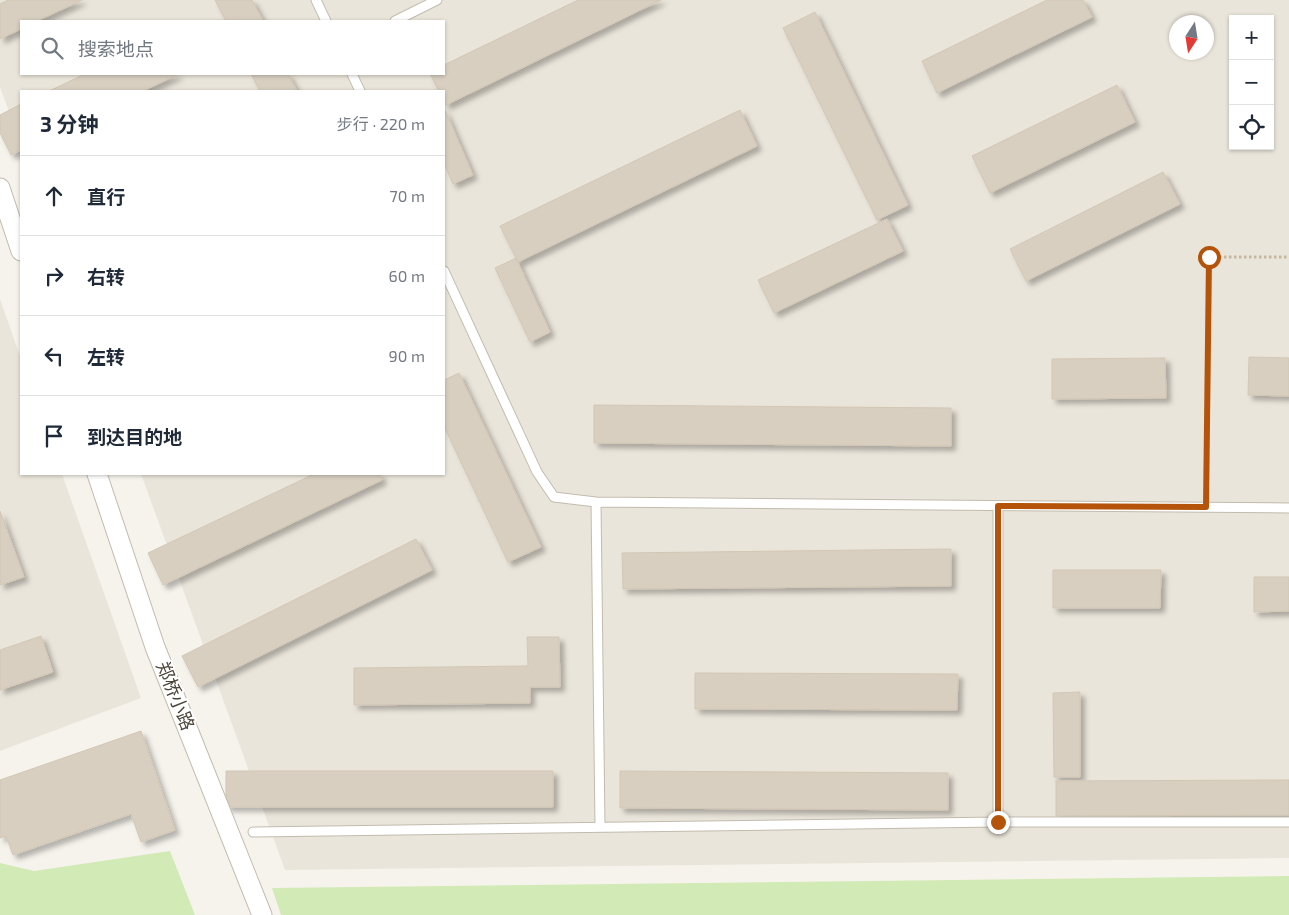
<!DOCTYPE html>
<html lang="zh">
<meta charset="utf-8">
<style>
:root{--surface:#fff;--page:#f6f6f7;--text:#1f2937;--muted:#747a83;--line:#e0e1e3}
body{margin:0;font-family:"Exo 2","Noto Sans SC",sans-serif;background:var(--page);color:var(--text)}
.controls{position:absolute;right:15px;top:15px;display:grid;overflow:hidden;border-radius:0px;box-shadow:0 1px 4px #0004}
.controls button{width:45px;height:45px;display:grid;place-items:center;padding:0;border:0;border-bottom:1px solid var(--line);background:var(--surface);color:var(--text);font:25px sans-serif}
.compass{position:absolute;left:1169px;top:15px;width:45px;height:45px;border-radius:50%;background:var(--surface);box-shadow:0 1px 4px #0004;rotate:192deg}
.stop{position:absolute;width:15px;height:15px;margin:-11px;border:4px solid #b45309;border-radius:50%;background:#fff}
.stop.end{background:#b45309;border-color:#fff;box-shadow:0 1px 5px #0008}
.list{margin:0;padding:0;list-style:none}
h2{display:flex;justify-content:space-between;align-items:center;height:65px;margin:0;padding:0 20px;font-size:21px}
h2 small{font-size:16px;font-weight:400;color:var(--muted)}
.list li{display:grid;grid-template-columns:32px 1fr auto;gap:15px;align-items:center;box-sizing:border-box;height:80px;padding:0 20px;border-top:1px solid var(--line)}
.list b{display:block;font-size:19px;white-space:nowrap}
.list em{font-size:16px;font-style:normal;color:var(--muted)}
.icon{flex:none;width:28px;height:28px;fill:none;stroke:currentColor;stroke-width:2;stroke-linecap:round;stroke-linejoin:round}
.map{position:relative;flex:none;width:1289px;height:915px;overflow:hidden}
.search{position:absolute;background:var(--surface);box-shadow:0 1px 4px #0004;left:20px;top:20px;width:425px;height:55px;display:flex;align-items:center;gap:12px;box-sizing:border-box;padding:0 18px;border-radius:0px;color:var(--muted);font-size:19px}
.panel{position:absolute;background:var(--surface);box-shadow:0 1px 4px #0004;left:20px;top:90px;width:425px;height:385px;border-radius:0px}
.map>svg:first-child{display:block}
</style>
<div class="map">
<svg width="1289" height="915" viewBox="0 0 1289 915">
<defs>
<filter id="shadow"><feDropShadow dx="4.5" dy="4.5" stdDeviation="2.5" flood-color="#0004"/></filter>
</defs>
<rect width="100%" height="100%" fill="#f6f3ec"/>
<!-- residential -->
<path fill="#eae5da" fill-rule="evenodd" d="M0,0H1289V858L285,870L141,474H444V91H21V145L0,87ZM1233,19H1270V146H1233ZM21,21H444V74H21ZM1176,22H1206V52H1176Z
M0,299L21,359V474H62L141,698L0,751Z"/>
<!-- green -->
<path fill="#d2eab5" d="M170,851L195,915H0V863L34,871Z
M1289,876V915H281L272,888Z"/>
<!-- building -->
<path fill="#d8cfc1" stroke="#d3c7b4" filter="url(#shadow)" d="M8,0H82L37,21H21V29L0,39V4Z
M215,0H252L263,21H226Z
M578,0H661L446,105L444,101V91H439L430,74H444V65Z
M1047,0H1083L1092,17L937,93L922,61Z
M815,12L908,205L877,220L783,28Z
M85,74H179L143,91H49Z
M251,74H288L297,91H260Z
M1117,85L1135,122L990,193L972,156Z
M21,104V150L11,155L0,133V115Z
M444,108L473,175L453,184L444,163Z
M740,110L757,146L518,262L500,226Z
M1163,172L1180,204L1026,281L1010,249Z
M887,219L903,251L774,313L758,280Z
M516,258L550,332L530,342L495,268Z
M1249,357L1289,358V396L1248,395Z
M1165,358L1166,398L1052,399V359Z
M459,373L541,547L508,562L444,426V380Z
M594,405L951,408V446L594,443Z
M314,474H380L382,480L163,585L148,553Z
M0,511L24,577L0,585Z
M416,539L432,570L198,687L182,656Z
M951,549V586L623,589L622,553Z
M1053,570H1161L1160,608H1053Z
M1254,577H1289V611L1254,612Z
M41,636L53,672L0,690V650Z
M527,637H559L560,687H530V703L354,705V668L528,666Z
M695,673L958,674L957,710L695,709Z
M1080,692V777H1054L1053,693Z
M141,731L175,830L141,842L131,814L13,855L6,836L0,838V780Z
M226,771H553V807H226Z
M620,771L948,773V810L620,808Z
M1289,780V815L1056,816V781Z"/>
<g fill="none" stroke-linecap="round" stroke-linejoin="round">
<defs>
<path id="service" d="M316,0L326,21
M395,21L437,0
M352,74L360,91
M444,271L537,472L554,497L596,502L1289,508
M596,502L600,827
M998,506V822
M253,832L998,822H1289"/>
<path id="minor" d="M0,188L21,251
M97,474L155,647L262,915"/>
</defs>
<!-- service casing -->
<use href="#service" stroke="#c2bbae" stroke-width="11"/>
<!-- minor casing -->
<use href="#minor" stroke="#c2bbae" stroke-width="21"/>
<!-- path -->
<path stroke="#c4b79f" stroke-width="3" stroke-dasharray="2.5 2.5" stroke-linecap="butt" d="M1206,492L1209,257H1289"/>
<!-- service -->
<use href="#service" stroke="#fff" stroke-width="9"/>
<!-- minor -->
<use href="#minor" stroke="#fff" stroke-width="19"/>
</g>
<g fill="none" stroke-linecap="round" stroke-linejoin="round">
<!-- route -->
<path stroke="#b45309" stroke-width="6" d="M998,822V506L1206,507L1209,257"/>
</g>
<g text-anchor="middle" stroke-width="4" stroke-linejoin="round" paint-order="stroke">
<!-- street labels -->
<g font-size="18" fill="#4b4439" stroke="#fff">
<text transform="translate(175 696) rotate(68)" y="6">郑桥小路</text>
</g>
</g>
</svg>
<div class="controls">
<button>+</button>
<button>−</button>
<button><svg class="icon" aria-label="locate" viewBox="0 0 24 24"><circle cx="12" cy="12" r="6"/><path d="M12 2v4M12 18v4M2 12h4M18 12h4"/></svg></button>
</div>
<svg class="compass" viewBox="-18 -18 36 36"><path d="M0-13l5 13h-10z" fill="#e53935"/><path d="M0 13l5-13h-10z" fill="#747a83"/></svg>
<div class="stop" style="left:1209px;top:257px"></div>
<div class="stop end" style="left:998px;top:822px"></div>
<div class="search"><svg class="icon" aria-label="search" viewBox="0 0 24 24"><circle cx="10" cy="10" r="6"/><path d="M15 15l6 6"/></svg>搜索地点</div>
<section class="panel">
<h2>3 分钟<small>步行 · 220 m</small></h2>
<ul class="list">
<li><svg class="icon" aria-label="ahead" viewBox="0 0 24 24"><path d="M12 20V5M6 11l6-6 6 6"/></svg><div><b>直行</b></div><em>70 m</em></li>
<li><svg class="icon" aria-label="right" viewBox="0 0 24 24"><path d="M7 20v-9h11M14 6l5 5-5 5"/></svg><div><b>右转</b></div><em>60 m</em></li>
<li><svg class="icon" aria-label="left" viewBox="0 0 24 24"><path d="M17 20v-9H6M10 6l-5 5 5 5"/></svg><div><b>左转</b></div><em>90 m</em></li>
<li><svg class="icon" aria-label="arrive" viewBox="0 0 24 24"><path d="M6 21V4h12l-3 4 3 4H6"/></svg><div><b>到达目的地</b></div></li>
</ul>
</section>
</div>
